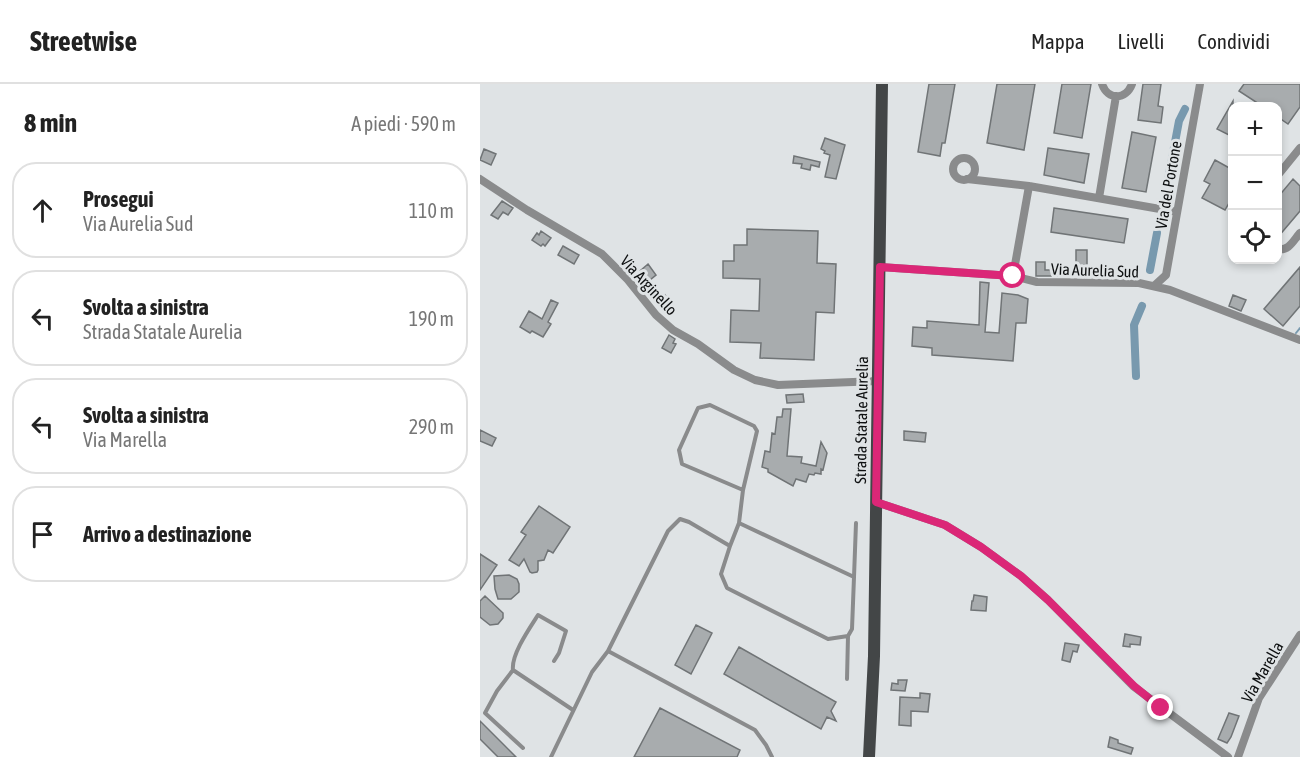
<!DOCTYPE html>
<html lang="it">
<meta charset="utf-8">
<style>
:root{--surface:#fff;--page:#f6f6f6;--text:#222;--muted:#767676;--line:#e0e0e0}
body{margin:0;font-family:"Asap Condensed",sans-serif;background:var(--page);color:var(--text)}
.controls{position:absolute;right:18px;top:18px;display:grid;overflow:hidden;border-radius:12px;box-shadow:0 3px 9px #0003}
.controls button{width:54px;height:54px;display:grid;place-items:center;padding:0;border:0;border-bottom:2px solid var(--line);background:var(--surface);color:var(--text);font:30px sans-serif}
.stop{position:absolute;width:18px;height:18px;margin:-14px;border:4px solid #db2777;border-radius:50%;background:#fff}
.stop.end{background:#db2777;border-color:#fff;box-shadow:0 2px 6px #0008}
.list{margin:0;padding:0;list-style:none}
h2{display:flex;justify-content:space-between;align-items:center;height:78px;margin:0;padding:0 24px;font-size:26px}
h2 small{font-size:20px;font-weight:400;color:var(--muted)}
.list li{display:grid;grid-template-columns:39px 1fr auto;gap:18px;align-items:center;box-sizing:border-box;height:96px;margin:0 12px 12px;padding:0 12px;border:2px solid var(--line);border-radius:24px}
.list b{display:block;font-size:22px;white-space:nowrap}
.list p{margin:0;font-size:20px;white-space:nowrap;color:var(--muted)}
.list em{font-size:20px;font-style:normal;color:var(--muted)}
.icon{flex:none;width:33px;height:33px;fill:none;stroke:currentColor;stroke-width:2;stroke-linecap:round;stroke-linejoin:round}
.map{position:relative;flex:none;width:820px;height:673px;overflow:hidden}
header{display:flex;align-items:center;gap:36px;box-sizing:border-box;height:84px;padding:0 30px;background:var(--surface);border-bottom:2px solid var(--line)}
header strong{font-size:28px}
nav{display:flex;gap:33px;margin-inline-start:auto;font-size:21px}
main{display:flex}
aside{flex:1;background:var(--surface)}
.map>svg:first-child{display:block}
</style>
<header>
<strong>Streetwise</strong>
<nav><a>Mappa</a><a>Livelli</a><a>Condividi</a></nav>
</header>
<main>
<aside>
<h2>8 min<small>A piedi · 590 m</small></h2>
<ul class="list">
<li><svg class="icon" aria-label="ahead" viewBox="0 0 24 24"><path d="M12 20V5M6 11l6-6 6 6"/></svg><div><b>Prosegui</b><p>Via Aurelia Sud</p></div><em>110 m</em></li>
<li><svg class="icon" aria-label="left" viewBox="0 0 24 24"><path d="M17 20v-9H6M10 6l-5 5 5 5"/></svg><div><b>Svolta a sinistra</b><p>Strada Statale Aurelia</p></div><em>190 m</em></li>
<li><svg class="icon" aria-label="left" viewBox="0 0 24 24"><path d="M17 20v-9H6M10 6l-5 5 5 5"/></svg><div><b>Svolta a sinistra</b><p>Via Marella</p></div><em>290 m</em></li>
<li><svg class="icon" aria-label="arrive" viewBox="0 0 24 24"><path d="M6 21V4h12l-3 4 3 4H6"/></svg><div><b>Arrivo a destinazione</b></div></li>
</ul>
</aside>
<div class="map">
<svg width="820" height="673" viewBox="0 0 820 673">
<rect width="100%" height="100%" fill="#dfe3e5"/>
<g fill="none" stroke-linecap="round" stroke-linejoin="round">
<!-- stream -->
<path stroke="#7899ae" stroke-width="2" d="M816,249L820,244"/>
<!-- canal -->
<path stroke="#7899ae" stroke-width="8" d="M686,106L699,37L705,25
M670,186L677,149
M656,292L654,241L662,222"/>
</g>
<!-- building -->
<path fill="#a8acae" stroke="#707476" stroke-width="1.5" d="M449,0H475L465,59H462L460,72L438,68Z
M517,0H555L544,66L507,59Z
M582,0H611L602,54L574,49Z
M663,0H681L678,22L683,23L681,39L658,36Z
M764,0H820V23L808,40L798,33V22H782L759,7Z
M753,17V53L737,45Z
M652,48L676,53L666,108L642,104Z
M345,54L365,61L356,95L345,93L350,71L344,69L345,67L341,65Z
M568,64L609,70L604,99L564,91Z
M4,65L16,70L11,81L0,76Z
M314,72L340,78L339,83L331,81L330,86L321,84L322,80L313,79Z
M735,76L753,86V112L745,126L722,114L730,100L724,97Z
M813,95L820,102V127L798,153V113Z
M22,117L33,124L28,131L23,128L18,135L11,131Z
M574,124L648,135L644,159L571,148Z
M267,145L338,147L337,179L356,180L354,229L336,228L334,276L280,274L281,259L250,258L251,226L279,227L280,195L243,194V177H254V161H267Z
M61,147L71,154L65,162L63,160L61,162L52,156L57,149L59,151Z
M83,162L99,171L94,180L78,171Z
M596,166H607V181H604V192H556V178H565V186H596Z
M168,180L176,191L165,200L158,191L161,189L160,187Z
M820,183V222L803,242L784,225Z
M500,198L509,199L505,248L519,249L522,209L538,211L548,215L546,239H536L533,277L452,271V264L432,262L433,243L447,244V237L499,241Z
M177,207L182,214L185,211L194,223L187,230L171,211Z
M753,211L766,216L761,227L749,222Z
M71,216L78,219L68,238L71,240L63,253L52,247L50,249L40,243L49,227L62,235Z
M189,251L195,255L193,259L196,260L191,269L182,264Z
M323,310L324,318L307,319L306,311Z
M303,325H311L307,372L322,373L321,379L336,382L341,358L347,369L343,386L341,385V390L335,389L334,391L329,390L326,398L316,395L313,402L288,388V385L282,383L285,367L290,368L292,349L295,350L297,333H302Z
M0,346L16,354L12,362L0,357Z
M424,347L446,349L445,358L424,356Z
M59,422L90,443L73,469L68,466L64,476L58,477V486L57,488L52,489L50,488L44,475L39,482L29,476L46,451L41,448Z
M0,470L17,481L0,506Z
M29,491L37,495L39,500V508L31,515H18L15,505L14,492Z
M494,511L507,513L506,527L491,526L492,517H493Z
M5,512L23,529V534L18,540L10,541L0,533V517Z
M216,541L232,549L211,590L195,581Z
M645,550L661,553L660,561L650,560V563L643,562Z
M585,559L599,561L597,568L593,567L590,578L582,576Z
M259,563L356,618L351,627L356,637L347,633L341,645L244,590Z
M418,596H427L425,607L411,606L412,599L418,600Z
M440,609L450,610L448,628L431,627V642L419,641L420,613L440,614Z
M180,624L260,666L257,673H154Z
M749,629L759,632L751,653L747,659L738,655Z
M0,637L36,673H18L0,655Z
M630,653L638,656V659L653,664L651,670L628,663Z"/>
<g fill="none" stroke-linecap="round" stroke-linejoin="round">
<!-- service -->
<path stroke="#8a8b8c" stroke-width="4" d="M263,406L202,380L199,366L218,324L230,321L274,342L277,347L263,406L259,439L374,493L372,545L368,552L367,595
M259,439L250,462L241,490L247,504L348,555L368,552
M250,462L209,438L200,435L188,447L128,567L275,646L286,661L292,673
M374,493L376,439
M33,586C31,571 49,545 58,531L86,547L79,569L74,577
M43,664L5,629L17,607L33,586L93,626
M71,673L112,588L128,567"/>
<!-- minor -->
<path stroke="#8a8b8c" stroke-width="8" d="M622,0C628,17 646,16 652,0
M473 85a11 11 0 1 1 22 0a11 11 0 1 1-22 0Z
M798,91L820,64
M0,95L47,126L122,170L148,196L176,231L193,246L218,260L254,286L275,296L298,301L398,297
M487,95L549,102L697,128
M619,114L636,12
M798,165C809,167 813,157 820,149
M400,183L533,192L557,198L659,199L690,206L820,256
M533,192L549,102
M674,202L686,191L720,0
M396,418L465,441L501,463L541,492L568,516L653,602L748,673
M758,673L779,614L820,551"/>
<!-- primary -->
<path stroke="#434647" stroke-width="12" d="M389,673L394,572L402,0"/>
</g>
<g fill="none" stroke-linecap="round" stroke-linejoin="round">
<!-- route -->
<path stroke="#db2777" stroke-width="8" d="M533,192L400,183L396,418L465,441L501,463L541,492L568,516L654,602L681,624"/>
</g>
<g text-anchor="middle" stroke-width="6" stroke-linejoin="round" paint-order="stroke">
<!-- street labels -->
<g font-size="16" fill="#0e1011" stroke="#dfe3e5">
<text transform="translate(688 101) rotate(-80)" y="6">Via del Portone</text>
<text transform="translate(615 186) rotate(2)" y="6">Via Aurelia Sud</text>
<text transform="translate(169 201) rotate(47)" y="6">Via Arginello</text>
<text transform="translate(381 336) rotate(-89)" y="6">Strada Statale Aurelia</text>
<text transform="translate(782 588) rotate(-60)" y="6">Via Marella</text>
</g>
</g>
</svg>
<div class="controls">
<button>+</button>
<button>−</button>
<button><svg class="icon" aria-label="locate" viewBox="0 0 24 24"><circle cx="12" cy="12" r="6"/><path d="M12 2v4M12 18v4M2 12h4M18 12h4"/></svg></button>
</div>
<div class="stop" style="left:533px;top:192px"></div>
<div class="stop end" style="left:681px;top:624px"></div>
</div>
</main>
